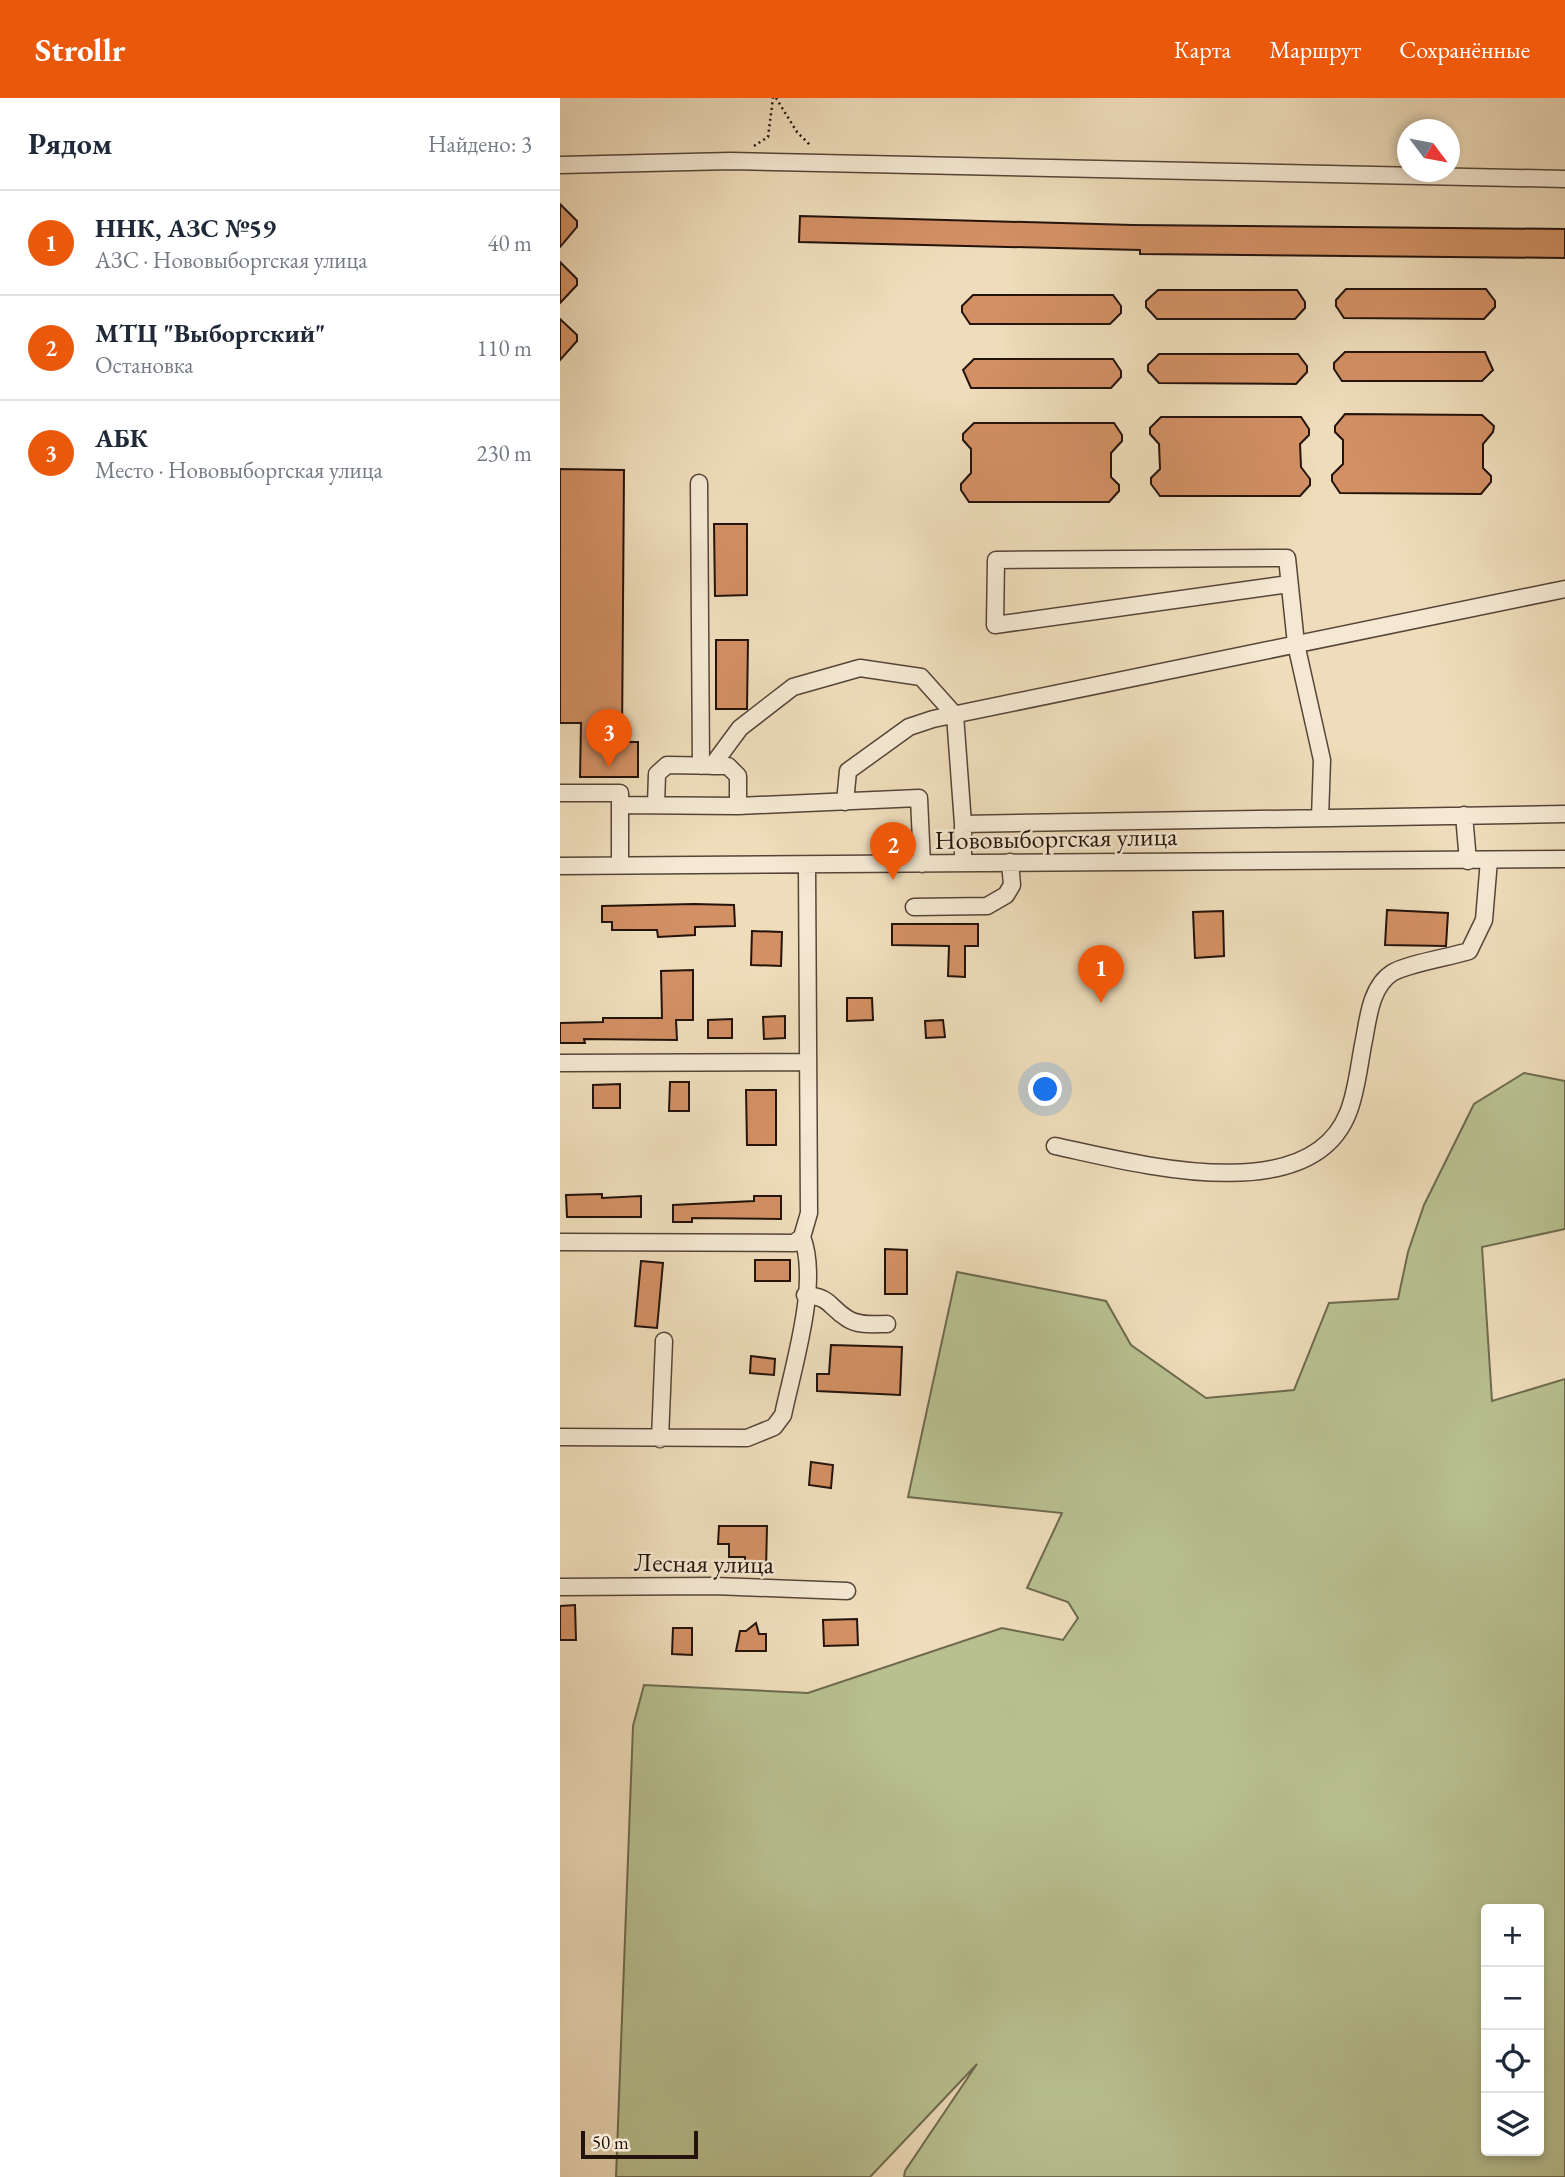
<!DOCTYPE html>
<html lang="ru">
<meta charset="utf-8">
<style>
:root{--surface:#fff;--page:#f2f2f3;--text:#1f2937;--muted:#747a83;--line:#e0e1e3;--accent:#ea580c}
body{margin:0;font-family:"EB Garamond",serif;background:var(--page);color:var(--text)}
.controls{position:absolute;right:21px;bottom:21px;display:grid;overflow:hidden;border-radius:7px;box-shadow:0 4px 10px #0003}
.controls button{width:63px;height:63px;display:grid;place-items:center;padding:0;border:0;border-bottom:2px solid var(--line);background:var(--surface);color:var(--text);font:35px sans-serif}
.compass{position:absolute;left:837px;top:21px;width:63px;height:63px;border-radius:50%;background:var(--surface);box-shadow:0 4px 10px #0003;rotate:122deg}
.scale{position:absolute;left:21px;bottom:18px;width:117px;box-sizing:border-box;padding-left:7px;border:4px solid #24130c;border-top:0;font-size:19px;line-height:24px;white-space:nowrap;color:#24130c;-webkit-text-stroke:5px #f4e8d2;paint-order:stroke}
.you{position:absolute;left:486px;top:992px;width:24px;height:24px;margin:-18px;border:5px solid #fff;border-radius:50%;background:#1a73e8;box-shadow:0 0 0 10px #1a73e833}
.badge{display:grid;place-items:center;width:46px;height:46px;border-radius:50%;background:var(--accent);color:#fff;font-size:23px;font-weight:700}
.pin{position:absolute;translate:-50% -58px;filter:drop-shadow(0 2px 4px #0008)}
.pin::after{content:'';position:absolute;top:37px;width:24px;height:21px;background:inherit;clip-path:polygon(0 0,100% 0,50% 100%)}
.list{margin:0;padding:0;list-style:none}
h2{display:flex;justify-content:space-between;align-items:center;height:91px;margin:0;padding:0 28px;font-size:30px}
h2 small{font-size:23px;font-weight:400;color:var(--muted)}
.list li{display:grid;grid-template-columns:46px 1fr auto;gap:21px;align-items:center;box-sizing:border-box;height:105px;padding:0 28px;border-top:2px solid var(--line)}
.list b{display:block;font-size:26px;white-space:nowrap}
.list p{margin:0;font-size:23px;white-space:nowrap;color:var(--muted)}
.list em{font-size:23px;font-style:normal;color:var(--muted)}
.icon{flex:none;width:38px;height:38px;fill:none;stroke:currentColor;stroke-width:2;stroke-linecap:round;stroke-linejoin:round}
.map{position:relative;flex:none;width:1005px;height:2079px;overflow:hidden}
header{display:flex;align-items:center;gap:42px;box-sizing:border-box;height:98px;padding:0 35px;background:var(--accent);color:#fff}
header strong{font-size:33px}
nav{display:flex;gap:38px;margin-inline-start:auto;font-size:24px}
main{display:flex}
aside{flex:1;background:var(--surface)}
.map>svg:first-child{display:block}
</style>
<header>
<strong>Strollr</strong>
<nav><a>Карта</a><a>Маршрут</a><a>Сохранённые</a></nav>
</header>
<main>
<aside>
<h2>Рядом<small>Найдено: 3</small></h2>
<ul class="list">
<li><span class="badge">1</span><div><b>ННК, АЗС №59</b><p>АЗС · Нововыборгская улица</p></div><em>40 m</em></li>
<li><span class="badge">2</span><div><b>МТЦ &quot;Выборгский&quot;</b><p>Остановка</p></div><em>110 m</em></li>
<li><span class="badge">3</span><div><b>АБК</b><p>Место · Нововыборгская улица</p></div><em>230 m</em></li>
</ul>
</aside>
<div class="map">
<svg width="1005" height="2079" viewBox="0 0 1005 2079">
<rect width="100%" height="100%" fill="#eedcba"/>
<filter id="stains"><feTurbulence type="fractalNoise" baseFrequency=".00286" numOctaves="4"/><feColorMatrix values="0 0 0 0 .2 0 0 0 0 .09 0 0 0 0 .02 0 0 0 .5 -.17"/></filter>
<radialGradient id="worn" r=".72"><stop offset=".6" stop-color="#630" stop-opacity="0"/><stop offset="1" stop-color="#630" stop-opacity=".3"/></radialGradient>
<!-- green -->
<path fill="#b8c090" stroke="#6e6a4e" stroke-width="2" fill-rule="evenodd" d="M964,975L1005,983V1131L922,1149L932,1303L1005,1281V2079H344L345,2073L417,1966L310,2079H56L73,1628L84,1587L248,1595L442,1530L503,1542L518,1520L508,1504L467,1490L502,1415L348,1399L397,1174L546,1203L571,1247L646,1300L734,1292L769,1205L838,1201L848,1154L864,1107L914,1006ZM926,1811H979V2053H926Z"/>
<!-- building -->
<path fill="#d29064" stroke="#24130c" stroke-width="2" d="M0,106L17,123V129L0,149Z
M240,118L573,127L1005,131V160L580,156V152L239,144Z
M0,164L17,181V187L0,205Z
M786,191H926L935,203V209L924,221L784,220L776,208V202Z
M598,192H737L745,204V210L735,221H597L586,209V203Z
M413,197H553L561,208V215L550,226H410L402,214V208Z
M0,221L17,237V243L0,262Z
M785,254H925L933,272L922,283H782L774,271V265Z
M599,256H738L747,268V274L736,286L599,285L588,273V267Z
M414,261H553L561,273V279L551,290H411L403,272Z
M785,316L922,317L934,328L933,334L923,346V370L931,378V384L921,396L780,395L772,383V377L783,366V342L775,334V328Z
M601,319H741L749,331V337L740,346L741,369L750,381V387L740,398H600L591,386V380L600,371L599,346L590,336V330Z
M414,325H554L562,337V343L551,355V379L559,387V393L549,404H409L401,392V386L411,375V351L403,342V336Z
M0,371L64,372L62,644H78V679H20L21,625H0Z
M154,426H187V497L155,498Z
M156,542H188L187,611H156Z
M134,806L174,807L175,828L135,829V837L98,839L97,832H52V824H42V808Z
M827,812L888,815L886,848L825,847Z
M663,813L664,858L635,860L633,814Z
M332,826H418V848H405V879L388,878L389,848L332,847Z
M192,833L222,834L221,868L191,867Z
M133,872V922H116L117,942L24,941L25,945H0V925L43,924V920H102L101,873Z
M287,900H312L313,922L287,923Z
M225,918V940L204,941L203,919Z
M172,921V940H148V922Z
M383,922L385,939L366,940L365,923Z
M110,984H129V1013H109Z
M60,986V1010H33V987Z
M186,992H216V1047H187Z
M42,1096V1100L81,1098V1119H7L6,1097Z
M194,1098H221V1121L132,1120V1124H113V1107L194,1103Z
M325,1151L347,1152V1196H325Z
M195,1162H230V1183H195Z
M81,1163L103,1165L97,1230L75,1228Z
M271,1247L342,1249L340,1297L257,1293V1276H269Z
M191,1258L215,1261L214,1277L190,1275Z
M251,1364L273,1367L271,1390L249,1387Z
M159,1428H207L206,1472H185V1459H169V1446H158Z
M15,1507L16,1542H0V1508Z
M297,1521L298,1547L264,1548L263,1522Z
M196,1525L199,1536H206V1553H176L180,1533H186Z
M113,1530H132V1557L112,1556Z"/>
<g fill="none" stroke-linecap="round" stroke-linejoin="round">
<defs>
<path id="minor" d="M0,67L171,63L1005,81
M139,385L141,668
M729,486L435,527L436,462L727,460L736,546L762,662L760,720
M152,668L180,630L233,589L300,570L361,579L395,617L403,726
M0,695H60V767
M285,704L288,673L349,629L373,621L1005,491
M60,707L178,708L359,700L362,766
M96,707L97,676L107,667L168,668L178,678V708
M904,717L908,763
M403,764V726L1005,716
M0,768L1005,761
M354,809L427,808L446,797L452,787L450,764
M0,965L248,964
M495,1048C571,1064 749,1114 788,1015C797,993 799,966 804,942C808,921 811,888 832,875C846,866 890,859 909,853L924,822L929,762
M0,1144L234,1145L242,1139L249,1115L247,768
M245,1197C272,1199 268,1209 288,1221C299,1228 315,1226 327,1226
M0,1339L187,1340L214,1329L223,1317C233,1269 260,1184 242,1139
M100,1341L104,1243
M0,1489L154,1488L287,1493"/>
</defs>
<!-- minor casing -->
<use href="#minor" stroke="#564538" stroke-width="19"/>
<!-- path -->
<path stroke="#24130c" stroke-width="2.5" stroke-dasharray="2 3.5" stroke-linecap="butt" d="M216,0L237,34L251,48
M194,48L208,39L213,0"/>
<!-- minor -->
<use href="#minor" stroke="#f4e8d2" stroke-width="16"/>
</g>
<g text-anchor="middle" stroke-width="5" stroke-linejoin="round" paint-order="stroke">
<!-- street labels -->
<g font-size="26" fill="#24130c" stroke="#f4e8d2">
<text transform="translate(496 740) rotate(-1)" y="9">Нововыборгская улица</text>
<text transform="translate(144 1465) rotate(1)" y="9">Лесная улица</text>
</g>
</g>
<rect width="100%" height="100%" filter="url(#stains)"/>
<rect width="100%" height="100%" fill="url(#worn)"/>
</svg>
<div class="controls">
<button>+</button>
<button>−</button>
<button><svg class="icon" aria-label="locate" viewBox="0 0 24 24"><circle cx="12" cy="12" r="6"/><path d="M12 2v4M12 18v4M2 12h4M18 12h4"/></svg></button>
<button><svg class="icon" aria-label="layers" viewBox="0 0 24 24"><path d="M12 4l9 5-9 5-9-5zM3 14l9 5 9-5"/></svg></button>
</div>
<svg class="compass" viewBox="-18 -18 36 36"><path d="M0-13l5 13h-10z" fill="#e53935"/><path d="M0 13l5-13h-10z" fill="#747a83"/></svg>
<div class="scale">50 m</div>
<div class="you"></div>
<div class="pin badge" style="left:541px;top:905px">1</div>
<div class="pin badge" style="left:333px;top:782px">2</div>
<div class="pin badge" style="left:49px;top:669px">3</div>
</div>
</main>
